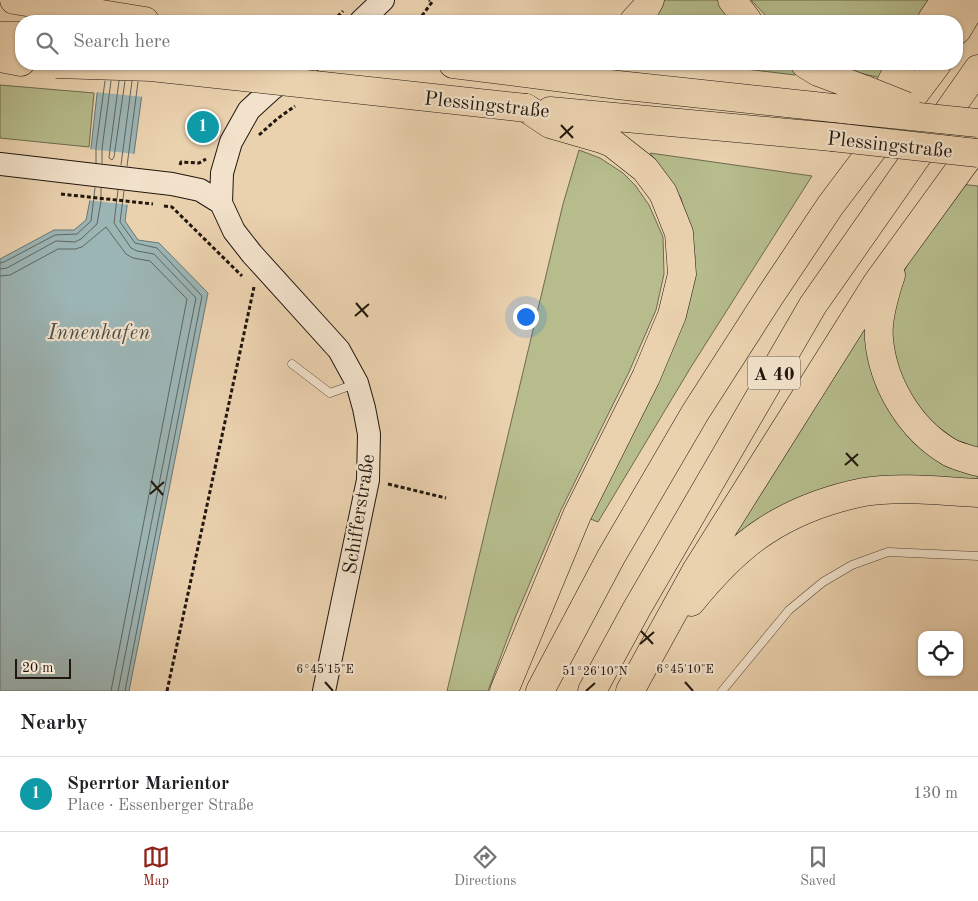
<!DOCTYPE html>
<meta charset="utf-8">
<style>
:root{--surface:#fff;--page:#f2f2f2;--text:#202124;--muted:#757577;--line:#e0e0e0;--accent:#8f2418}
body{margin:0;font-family:"Old Standard TT",serif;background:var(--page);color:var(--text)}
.controls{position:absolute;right:15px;bottom:15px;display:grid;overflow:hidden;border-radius:10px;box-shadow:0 1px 4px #0004}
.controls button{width:45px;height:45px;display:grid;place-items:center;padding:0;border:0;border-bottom:1px solid var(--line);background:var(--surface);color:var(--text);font:25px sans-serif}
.scale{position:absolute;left:15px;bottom:12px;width:56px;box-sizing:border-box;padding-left:5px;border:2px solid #21170f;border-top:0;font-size:14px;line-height:18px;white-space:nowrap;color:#21170f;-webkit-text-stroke:4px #f2e2cb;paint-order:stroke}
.you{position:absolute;left:525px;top:316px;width:18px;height:18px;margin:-12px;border:4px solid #fff;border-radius:50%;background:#1a73e8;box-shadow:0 0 0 8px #1a73e833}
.badge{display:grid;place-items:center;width:32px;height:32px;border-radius:50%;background:var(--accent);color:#fff;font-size:16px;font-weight:700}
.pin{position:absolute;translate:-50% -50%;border:2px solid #fff;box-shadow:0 1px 5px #0006}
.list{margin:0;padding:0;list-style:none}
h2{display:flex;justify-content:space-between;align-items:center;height:65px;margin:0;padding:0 20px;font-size:21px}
h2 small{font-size:16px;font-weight:400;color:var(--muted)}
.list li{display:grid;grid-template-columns:32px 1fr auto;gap:15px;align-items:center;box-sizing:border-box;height:75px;padding:0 20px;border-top:1px solid var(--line)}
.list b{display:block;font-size:19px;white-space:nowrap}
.list p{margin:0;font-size:16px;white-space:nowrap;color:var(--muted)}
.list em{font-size:16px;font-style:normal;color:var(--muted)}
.icon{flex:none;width:28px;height:28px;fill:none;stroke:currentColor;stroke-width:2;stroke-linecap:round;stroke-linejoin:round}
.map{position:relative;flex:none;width:978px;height:691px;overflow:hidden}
.search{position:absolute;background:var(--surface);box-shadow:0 1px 4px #0004;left:15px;right:15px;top:15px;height:55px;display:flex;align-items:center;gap:12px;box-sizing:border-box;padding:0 18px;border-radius:20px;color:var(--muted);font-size:19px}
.sheet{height:140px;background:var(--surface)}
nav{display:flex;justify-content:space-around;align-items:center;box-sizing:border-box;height:70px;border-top:1px solid var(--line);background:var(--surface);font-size:14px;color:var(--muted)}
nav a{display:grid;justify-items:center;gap:2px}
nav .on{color:var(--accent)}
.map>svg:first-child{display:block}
</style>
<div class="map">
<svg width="978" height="691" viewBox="0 0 978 691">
<rect width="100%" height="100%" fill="#ebd2af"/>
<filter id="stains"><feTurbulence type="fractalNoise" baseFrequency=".004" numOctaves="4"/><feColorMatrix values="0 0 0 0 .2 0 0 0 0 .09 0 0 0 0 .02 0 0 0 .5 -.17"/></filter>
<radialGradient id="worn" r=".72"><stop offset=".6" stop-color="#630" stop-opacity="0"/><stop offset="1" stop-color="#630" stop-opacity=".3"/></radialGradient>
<!-- green -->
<path fill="#b6bc8c" stroke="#6c6a4e" d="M661,0H721L734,21H647Z
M751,0H936L923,21H771Z
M704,64H787L801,71L795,75Z
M835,64H892L882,78L854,72Z
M0,85L94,93L89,147L0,138Z
M579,150L600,158L623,173L635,185L649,205L663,237L664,274L656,310L629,372L561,510L515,618L488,691H447L563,204Z
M650,153L812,176L691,367L598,522L588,518L683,317L695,256L681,198Z
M960,184L978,186V448L956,440L930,421L908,395L895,367L889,336L901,277L918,245Z
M865,325L878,374L978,471V483L944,480L735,541L730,539Z"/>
<!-- water -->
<path fill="#9cb5b5" stroke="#6b7673" d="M103,64H146L125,221L138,240L159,243L208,293L129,691H0V259L54,230H74L86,220L90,200L91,148L97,94Z"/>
<!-- pier -->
<path fill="#ebd2af" d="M109,0H115L163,5L155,12L154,21L111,6Z
M100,64H148L144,97L95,92Z
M88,149L136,154L130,205L87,200Z"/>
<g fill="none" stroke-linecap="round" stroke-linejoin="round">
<!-- shore -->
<path stroke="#5e6662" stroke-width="1" d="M119,81L110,149L109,158L112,160L114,157L125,81
M96,163V148L105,81
M102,163V149L111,81
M121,165L132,81
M127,166L138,82
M118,190L114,223L131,248L137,251L154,254L196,298L118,691
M124,191L120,222L135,243L157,248L202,296L125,691
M0,263L4,262L55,235L77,234L91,221L95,188
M0,269L7,268L56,241L75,242L81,239L97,224L101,201V188
M0,276L10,275L58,249H75L82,247L106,227L126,254L133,258L150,261L187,299L111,691"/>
<defs>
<path id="lane" d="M292,364L330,393L355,384
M722,691L789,610L823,582L852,565L888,552L978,556"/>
<path id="secondary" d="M361,21L383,0
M308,64L272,89L249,110L231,142L222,173L221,203L234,231L252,254L339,350L357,383L364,408L369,434L368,480L324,691
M0,164L172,184L200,190L221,203"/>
<path id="highway" d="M14,0L145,21
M732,0L748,21
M634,21L645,9L650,0
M931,21L945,0
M957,30L975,0
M0,36H21
M0,58L21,62
M453,64L618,85L852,110
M805,64L818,72L866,90
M550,111L832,137
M874,118L896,73L902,64
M891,275C885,293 877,321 879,339C883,384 910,429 949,452C958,457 969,459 978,462
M691,602C712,576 737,549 765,531C794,512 829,499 864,492C898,486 943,491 978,493
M504,691L577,515L646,377L672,315L682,274L679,233L663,193L645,169L612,143L602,139L550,124L526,108
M540,691L611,557L695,413L768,299L830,206L937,64
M592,691L636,610L813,305L978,69
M630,691L696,571L877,283L978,144"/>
</defs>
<!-- lane casing -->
<use href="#lane" stroke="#544637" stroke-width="9"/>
<!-- secondary casing -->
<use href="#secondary" stroke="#21170f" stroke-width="24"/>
<!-- highway casing -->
<use href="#highway" stroke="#21170f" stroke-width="29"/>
<!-- path -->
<path stroke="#21170f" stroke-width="3" stroke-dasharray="4 2.5" stroke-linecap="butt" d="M333,21L343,11
M418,21L432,2L429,0
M259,135L277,119L295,106
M180,165L181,162L199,163L206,159
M61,194L153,204
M164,206L172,207L242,276
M388,484L446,498
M167,691L254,287"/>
<!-- lane -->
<use href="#lane" stroke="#f2e2cb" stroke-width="8"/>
<!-- secondary -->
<use href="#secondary" stroke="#f2e2cb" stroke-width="22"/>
<!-- highway -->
<use href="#highway" stroke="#ebd2af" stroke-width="28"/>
<defs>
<path id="highway-bridge" d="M56,64L151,67L526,108
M866,90L906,106
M852,110L978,123
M832,137L978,153"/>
</defs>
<!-- highway-bridge casing -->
<use href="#highway-bridge" stroke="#21170f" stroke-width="29" stroke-linecap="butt"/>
<!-- highway-bridge -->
<use href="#highway-bridge" stroke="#ebd2af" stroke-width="28"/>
</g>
<!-- ticks -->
<path fill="none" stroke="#21170f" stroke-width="2" d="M561,125L573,138M560,138L573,126M356,303L368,317M355,316L369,304M846,453L858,466M845,465L858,454M151,481L163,495M150,494L164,482M641,631L653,644M640,644L654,632M325,682L333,691M685,682L693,691M586,691L595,683"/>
<g text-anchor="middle" stroke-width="4.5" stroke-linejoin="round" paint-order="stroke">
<!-- shield labels -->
<rect fill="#f2e2cb" stroke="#605447" stroke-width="1" x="748" y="356.5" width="52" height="33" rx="4"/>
<g font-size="19" font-weight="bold" fill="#21170f">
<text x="774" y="380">A 40</text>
</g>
<!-- street labels -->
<g font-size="20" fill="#21170f" stroke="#f2e2cb">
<text transform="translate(487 104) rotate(6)" y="7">Plessingstraße</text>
<text transform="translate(890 144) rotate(6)" y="7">Plessingstraße</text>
<text transform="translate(358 514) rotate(-81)" y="7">Schifferstraße</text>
</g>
<!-- water labels -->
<g font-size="21" font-style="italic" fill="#4c4e49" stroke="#f2e2cb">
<text x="99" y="339">Innenhafen</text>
</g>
</g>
<g font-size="12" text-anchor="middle" fill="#21170f" stroke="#f2e2cb" stroke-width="4.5" stroke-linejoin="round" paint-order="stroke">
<text x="325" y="673">6°45'15"E</text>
<text x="685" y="673">6°45'10"E</text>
<text x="595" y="675">51°26'10"N</text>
</g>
<rect width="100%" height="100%" filter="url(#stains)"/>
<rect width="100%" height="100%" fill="url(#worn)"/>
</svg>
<div class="controls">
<button><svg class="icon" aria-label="locate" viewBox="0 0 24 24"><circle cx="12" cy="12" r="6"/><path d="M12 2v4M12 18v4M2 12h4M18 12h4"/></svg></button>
</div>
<div class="scale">20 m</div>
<div class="you"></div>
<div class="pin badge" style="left:203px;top:127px;background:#0f9aa8">1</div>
<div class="search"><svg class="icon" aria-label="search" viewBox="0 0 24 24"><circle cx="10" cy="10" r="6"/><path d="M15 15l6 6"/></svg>Search here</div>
</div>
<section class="sheet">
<h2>Nearby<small></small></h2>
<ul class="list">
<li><span class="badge" style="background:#0f9aa8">1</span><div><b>Sperrtor Marientor</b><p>Place · Essenberger Straße</p></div><em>130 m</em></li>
</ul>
</section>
<nav>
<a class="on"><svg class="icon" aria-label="map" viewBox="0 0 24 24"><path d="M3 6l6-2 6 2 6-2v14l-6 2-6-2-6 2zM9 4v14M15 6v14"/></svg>Map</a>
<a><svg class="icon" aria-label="directions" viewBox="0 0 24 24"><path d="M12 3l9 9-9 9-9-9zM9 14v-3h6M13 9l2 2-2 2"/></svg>Directions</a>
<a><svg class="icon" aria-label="saved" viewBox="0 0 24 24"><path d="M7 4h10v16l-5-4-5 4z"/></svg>Saved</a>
</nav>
